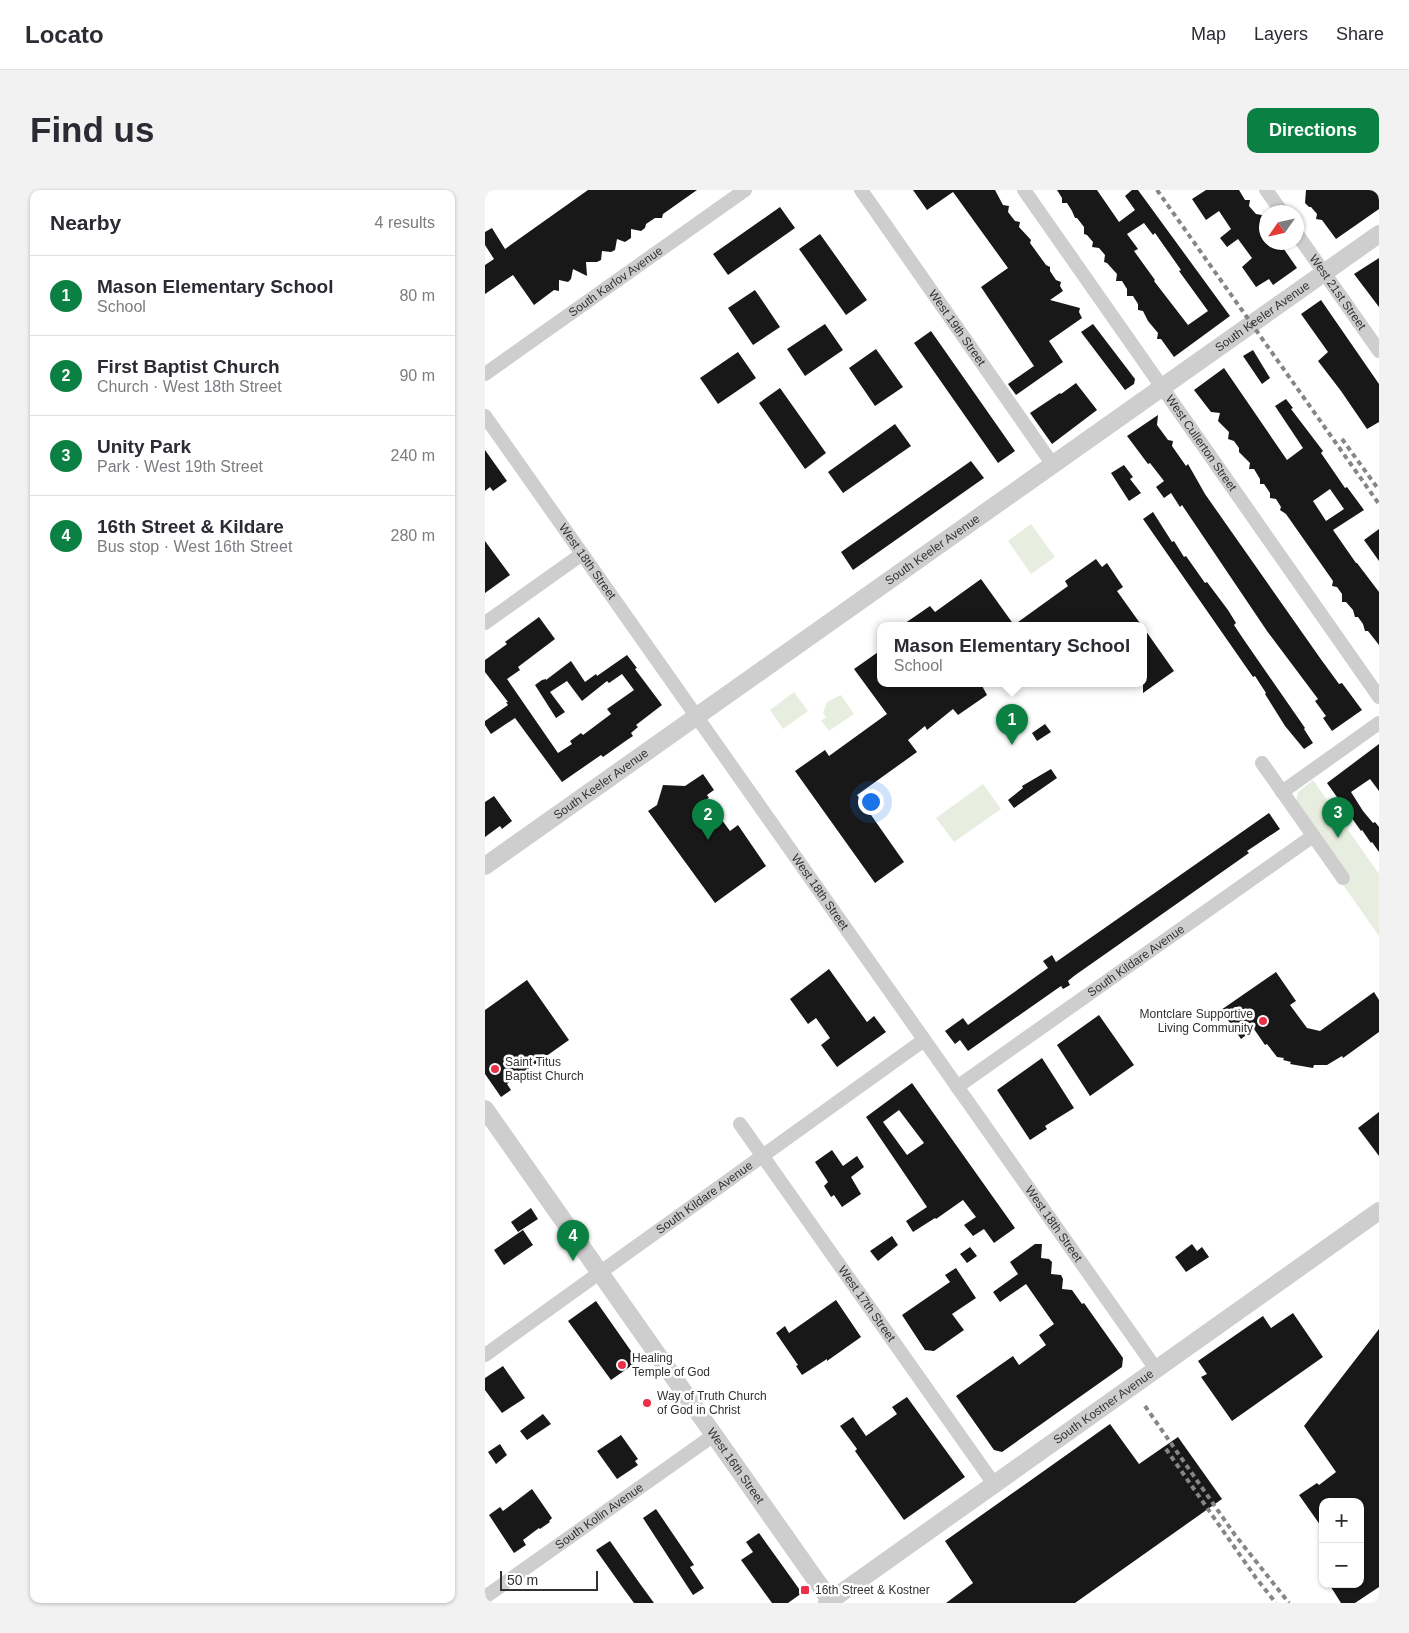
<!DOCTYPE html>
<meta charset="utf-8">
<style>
:root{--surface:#fff;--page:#f2f2f3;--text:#2b2b33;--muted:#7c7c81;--line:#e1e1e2;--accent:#0b8043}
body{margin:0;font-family:Helvetica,sans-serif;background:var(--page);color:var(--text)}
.controls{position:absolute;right:15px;bottom:15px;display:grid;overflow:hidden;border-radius:10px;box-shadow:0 1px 4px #0004}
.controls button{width:45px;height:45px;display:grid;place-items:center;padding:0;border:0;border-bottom:1px solid var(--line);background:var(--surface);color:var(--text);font:25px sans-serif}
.compass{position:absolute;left:774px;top:15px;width:45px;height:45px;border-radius:50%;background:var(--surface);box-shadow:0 1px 4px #0004;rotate:236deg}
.scale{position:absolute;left:15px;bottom:12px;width:98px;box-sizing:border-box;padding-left:5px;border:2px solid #313131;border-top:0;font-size:14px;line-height:18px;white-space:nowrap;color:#313131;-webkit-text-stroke:4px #fff;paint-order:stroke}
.you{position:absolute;left:385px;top:611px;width:18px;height:18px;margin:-12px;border:4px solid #fff;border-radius:50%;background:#1a73e8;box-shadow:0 0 0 8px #1a73e833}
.badge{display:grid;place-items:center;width:32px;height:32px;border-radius:50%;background:var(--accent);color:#fff;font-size:16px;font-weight:700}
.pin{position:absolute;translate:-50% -41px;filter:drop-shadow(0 1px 2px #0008)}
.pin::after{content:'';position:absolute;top:26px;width:18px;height:15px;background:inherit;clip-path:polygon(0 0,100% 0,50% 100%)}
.popup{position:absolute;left:392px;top:432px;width:270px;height:65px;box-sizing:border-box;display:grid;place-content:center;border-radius:10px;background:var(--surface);filter:drop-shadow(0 1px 4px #0005);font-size:16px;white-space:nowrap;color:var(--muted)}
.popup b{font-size:19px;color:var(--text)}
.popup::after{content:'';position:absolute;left:50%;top:100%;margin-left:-10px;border:10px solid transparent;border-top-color:var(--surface)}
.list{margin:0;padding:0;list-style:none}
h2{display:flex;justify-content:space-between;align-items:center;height:65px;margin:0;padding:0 20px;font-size:21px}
h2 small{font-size:16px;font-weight:400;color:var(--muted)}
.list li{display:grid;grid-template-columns:32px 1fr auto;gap:15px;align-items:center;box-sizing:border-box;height:80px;padding:0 20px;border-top:1px solid var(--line)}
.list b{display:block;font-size:19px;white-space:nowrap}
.list p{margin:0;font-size:16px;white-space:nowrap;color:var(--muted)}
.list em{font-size:16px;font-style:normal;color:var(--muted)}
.map{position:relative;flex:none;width:894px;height:1413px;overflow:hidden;border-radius:10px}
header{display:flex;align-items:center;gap:30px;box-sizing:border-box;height:70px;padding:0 25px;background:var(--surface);border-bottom:1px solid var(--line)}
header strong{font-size:24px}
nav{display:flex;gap:28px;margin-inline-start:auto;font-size:18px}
.intro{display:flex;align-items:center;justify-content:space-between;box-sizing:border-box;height:120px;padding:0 30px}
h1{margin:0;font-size:35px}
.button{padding:12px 22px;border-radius:10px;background:var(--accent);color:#fff;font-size:18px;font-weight:700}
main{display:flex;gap:30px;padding:0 30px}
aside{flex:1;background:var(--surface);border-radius:10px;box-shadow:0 1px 4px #0004}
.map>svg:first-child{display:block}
</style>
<header>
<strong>Locato</strong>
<nav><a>Map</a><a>Layers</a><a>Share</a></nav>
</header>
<div class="intro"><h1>Find us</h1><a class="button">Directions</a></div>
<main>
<aside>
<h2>Nearby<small>4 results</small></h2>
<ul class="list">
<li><span class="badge">1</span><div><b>Mason Elementary School</b><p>School</p></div><em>80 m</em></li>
<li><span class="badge">2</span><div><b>First Baptist Church</b><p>Church · West 18th Street</p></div><em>90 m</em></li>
<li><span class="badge">3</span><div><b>Unity Park</b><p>Park · West 19th Street</p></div><em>240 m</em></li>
<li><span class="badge">4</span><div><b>16th Street &amp; Kildare</b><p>Bus stop · West 16th Street</p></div><em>280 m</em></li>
</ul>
</aside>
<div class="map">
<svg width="894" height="1413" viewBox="0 0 894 1413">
<rect width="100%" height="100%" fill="#fff"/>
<!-- green -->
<path fill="#e8eedf" d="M546,334L570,367L546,384L523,351Z
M309,502L323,521L298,539L285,520Z
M356,505L369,524L344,541L336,531L341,527L338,523L342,512Z
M828,590L894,684V746L858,695L866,688L811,611L813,602Z
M498,594L516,619L469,652L451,628Z"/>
<!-- building -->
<path fill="#181818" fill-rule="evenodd" d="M103,0H212L178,24L177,28H170L161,34L160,38L156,41L146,39V48L140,52L132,49L130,60L126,62L117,61L116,70L112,72H101L102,86L88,79L86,89L83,92L74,90V101L69,100L49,115L28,85L0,104V75L9,69L0,55V42L7,38L20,59Z
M428,0H510L518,15L524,16L523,22L530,31L535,32L534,37L546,50L545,53L561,75L565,77V81L571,90L576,92L575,96L578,101L565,110L595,118L594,122L597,128L564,151L578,172L531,205L523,194L549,176L496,97L523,78L468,2L442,20Z
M572,0H612L634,32L650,20L640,6L647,0H653L745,126L689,167L676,149H672L673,143L663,131L658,121L653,120V114L648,106H642V99L637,91H631L632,84L622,73L619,72L620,65L614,58L607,57L608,52L602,45L599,44V37L592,28H590L587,21L582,13H577V8ZM659,33L668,45L670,43L696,80L694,81L723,121L703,135L669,91L670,90L649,61L653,59L642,44Z
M721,0H754L760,10H765L764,16L771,24L777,25L775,30L782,39V52H794L812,78L788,95L784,89L771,97L757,77L767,68L753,49L742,57L735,48L746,39L734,21L721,30L707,9Z
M821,0H894V19L851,49L837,30L831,29L832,24L826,17H824L820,13Z
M295,17L310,38L243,85L228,64Z
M335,44L382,110L361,125L314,59Z
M894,68V117L869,84Z
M270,100L295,137L268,155L243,118Z
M836,110L894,194V232L882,239L856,201L833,171L843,162L816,124Z
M340,134L358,160L320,186L302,159Z
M608,134L650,189L649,194L640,200L596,142Z
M446,141L530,261L513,273L429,153Z
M391,159L418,197L390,216L364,178Z
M768,160L785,188L777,194L758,166Z
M253,162L271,188L233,214L215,188Z
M739,178L802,270L818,258L790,216L801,209L808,218L806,219L838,261L836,263L860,298L862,297L879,320L848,340L871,373H872L894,402V455L883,441H880L878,434L873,427H870L868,420L861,412H857V404L852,397L847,396L848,391L801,324L795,320L796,317L791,309L785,308V303L779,294H775V289L769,279H764L765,273L754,262V258L749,251L743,249L744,242L733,231L735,223L726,222L709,200ZM845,299L859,319L841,331L828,311Z
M591,193L612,220L567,254L545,223L575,203L576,204Z
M295,198L341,263L320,279L274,213Z
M673,225L672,235L683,250L688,251L687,256L701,276L703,274L720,304L835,468L854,494L857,493L877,520L847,541L838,528L841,526L830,511L833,509L782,441L697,315L695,317L686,303L679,308L671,297L679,291L665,273L663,274L642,246Z
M410,234L426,256L358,303L343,282Z
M0,260L22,291L8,301L5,297L0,301Z
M486,271L499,288L368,380L356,362Z
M639,275L648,287L645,289L656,303L644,311L626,283Z
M668,322L687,352L689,351L699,367L701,366L720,393L722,392L743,420L751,433L749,435L759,450L820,538L819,539L828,553L819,559L800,536L780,504L781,503L770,486L768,487L658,329Z
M894,339V371L879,350Z
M0,351L25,385L0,403Z
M611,369L617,377L622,373L638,397L632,401L657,436H516L513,432L506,436H416L445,416L450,422L496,389L529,435L583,396L580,391Z
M54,427L70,449L33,477L35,480L22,489L73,563L87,554L85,551L96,543L98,545L126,524L122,519L149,500L137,484L124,493L122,491L97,511L82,491L65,502L80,522L71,528L50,495L57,490L61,489V490L86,471L100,492L111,484L112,486L142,465L152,478L150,479L177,515L151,535L153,537L146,543L148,546L142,550L118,567L116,565L77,592L30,528L6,544L0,535V531L23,515L21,512H23L0,482V470L22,454L20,452Z
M658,437L689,481L658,503Z
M396,460V494H496L502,505L473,525L468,519L442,540L440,536L423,550L432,562L372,605L419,672L390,693L310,581L340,560L344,566L402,524L369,479Z
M560,534L566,542L552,551L547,543Z
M894,554V601L885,589L866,602L878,621L888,633L890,632L894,637V662L887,652L886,653L877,640L876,641L842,593Z
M566,579L572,588L529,618L523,610L538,598L537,596Z
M218,584L229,600L222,605L224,608L220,610L232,627L234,626L245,641L253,635L281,676L230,713L163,621L172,615L178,595L200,596Z
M9,606L27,631L17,639L15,636L0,647V612Z
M784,623L795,639L762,661L764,663L589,786L583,791L585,795L578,799L576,796L483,861L475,850L470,854L460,841L478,828L483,835L563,778L558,771L567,765L571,772Z
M344,779L382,832L389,826L401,842L352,877L336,855L345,848L331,828L323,834L305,809Z
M791,782L811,811L805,815L822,838L835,841L889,802L894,810V842L858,868L857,866L842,875H829L828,878L805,874L806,872L798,870L799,868L792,867L782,854L780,855L769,839L756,849L736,820Z
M42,790L84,850L22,894L26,900L16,907L0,884V820Z
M614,825L649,875L605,906L572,855Z
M557,868L589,918L560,936L562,939L545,950L512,900Z
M427,893L530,1038L509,1053L499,1039L488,1046L479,1035L491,1027L478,1010L451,1029L450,1028L428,1042L421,1031L442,1017L381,927ZM414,920L439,953L422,965L398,932Z
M894,922V966L873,938Z
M347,960L358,976L372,966L379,977L366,987L376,1004L357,1017L349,1005L346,1007L339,996L343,992L330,972Z
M46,1018L53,1029L33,1042L26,1032Z
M38,1040L48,1055L19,1075L9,1060Z
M407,1046L413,1055L393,1071L385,1061Z
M550,1054H557L556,1068L564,1069L567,1072L566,1084L576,1085L578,1089L577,1099L587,1100L597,1114L599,1113L638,1168L637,1177L517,1262L509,1260L471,1206L528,1166L534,1175L561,1155L554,1145L569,1134L541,1094L515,1112L508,1102L533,1084L525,1072Z
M707,1054L712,1061L717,1057L724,1067L701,1082L690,1067Z
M485,1057L492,1066L482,1073L475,1064Z
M471,1078L491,1108L467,1124L479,1140L449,1161L440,1160L417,1125L465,1092L460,1085Z
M351,1110L376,1147L342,1171V1169L317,1185L311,1176L313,1175L291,1143L300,1136L304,1143Z
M111,1111L153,1171L126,1190L83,1131Z
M808,1123L838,1167L747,1231L716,1187L722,1184L713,1171L778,1126L786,1138Z
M894,1139V1397L870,1413H856L844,1394H875V1312H838V1339L814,1305L832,1293L834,1295L851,1282L819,1236Z
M18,1176L40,1208L17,1223L0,1200V1188Z
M422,1207L480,1287L419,1330L370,1261L372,1259L355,1236L368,1227L381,1246L412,1224L407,1217Z
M58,1224L66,1234L42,1250L35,1241Z
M625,1234L654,1274L693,1247L737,1309L590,1413H461L488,1393L460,1351Z
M136,1245L153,1269L150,1271L153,1275L132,1289L112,1261Z
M15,1254L22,1265L11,1274L3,1262Z
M47,1299L67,1328L64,1331L65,1332L55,1339L54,1338L38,1350L41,1355L29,1363L4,1325L15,1317L18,1321Z
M171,1319L209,1375L205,1377L219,1398L208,1405L158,1328Z
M274,1343L317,1403L303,1413H287L256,1370L268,1362L261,1352Z
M125,1351L153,1391L169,1413H149L138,1398L111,1360Z"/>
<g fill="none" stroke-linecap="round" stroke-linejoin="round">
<!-- minor -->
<g stroke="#cecece" stroke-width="14">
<path id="s1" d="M376,0L568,275"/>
<path id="s2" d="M539,0L894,507"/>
<path d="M781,0L797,22"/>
<path id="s3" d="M812,44L894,161"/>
<path id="s4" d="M0,184L260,0"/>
<path id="s5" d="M0,226L671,1179"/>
<path d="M0,433L97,364"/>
<path d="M777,573L858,688"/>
<path d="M797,602L894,533"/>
<path id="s6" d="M472,897L828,646"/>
<path id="s7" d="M255,934L509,1294"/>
<path id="s8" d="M0,1165L439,850"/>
<path id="s9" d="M0,1407L229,1245"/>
</g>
<!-- tertiary -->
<g stroke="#cecece" stroke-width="18">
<path id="s10" d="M0,676L894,44"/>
<path id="s11" d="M0,919L347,1413"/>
<path id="s12" d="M342,1413L894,1021"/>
</g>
<!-- rail -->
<path stroke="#868686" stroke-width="4" stroke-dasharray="5 4" stroke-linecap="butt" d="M672,0L894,314
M857,249L894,300
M660,1216L750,1345L804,1413
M681,1259L771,1388L791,1413"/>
</g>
<!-- markers -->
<g fill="#ec2e47" stroke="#fff" stroke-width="2">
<circle cx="778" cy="831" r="5"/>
<circle cx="10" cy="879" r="5"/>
<circle cx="137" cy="1175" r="5"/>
<circle cx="162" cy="1213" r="5"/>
<rect x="315" y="1395" width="10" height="10" rx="2.5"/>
</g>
<g text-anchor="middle" stroke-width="5" stroke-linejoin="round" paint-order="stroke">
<!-- street labels -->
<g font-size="12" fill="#313131" stroke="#fff">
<text dy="4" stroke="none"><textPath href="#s4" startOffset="160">South Karlov Avenue</textPath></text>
<text dy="4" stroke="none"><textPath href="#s3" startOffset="71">West 21st Street</textPath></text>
<text dy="4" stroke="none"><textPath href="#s10" startOffset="952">South Keeler Avenue</textPath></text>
<text dy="4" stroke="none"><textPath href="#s1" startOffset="168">West 19th Street</textPath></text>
<text dy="4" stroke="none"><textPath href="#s2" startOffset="309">West Cullerton Street</textPath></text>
<text dy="4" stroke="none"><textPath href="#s10" startOffset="548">South Keeler Avenue</textPath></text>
<text dy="4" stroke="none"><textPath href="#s5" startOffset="178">West 18th Street</textPath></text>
<text dy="4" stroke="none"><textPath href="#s10" startOffset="142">South Keeler Avenue</textPath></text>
<text dy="4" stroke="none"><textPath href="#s5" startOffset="582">West 18th Street</textPath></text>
<text dy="4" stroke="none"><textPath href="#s6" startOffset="219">South Kildare Avenue</textPath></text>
<text dy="4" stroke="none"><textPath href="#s8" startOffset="270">South Kildare Avenue</textPath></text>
<text dy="4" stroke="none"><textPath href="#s5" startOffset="988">West 18th Street</textPath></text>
<text dy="4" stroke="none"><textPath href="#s7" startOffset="220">West 17th Street</textPath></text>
<text dy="4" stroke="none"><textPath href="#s12" startOffset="339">South Kostner Avenue</textPath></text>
<text dy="4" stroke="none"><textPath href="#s11" startOffset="436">West 16th Street</textPath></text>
<text dy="4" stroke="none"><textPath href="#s9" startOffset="140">South Kolin Avenue</textPath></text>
</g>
<!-- poi labels -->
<g font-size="12" fill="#313131" stroke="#fff" text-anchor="start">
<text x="768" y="828" text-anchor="end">Montclare Supportive<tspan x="768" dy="14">Living Community</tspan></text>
<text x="20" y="876">Saint Titus<tspan x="20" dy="14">Baptist Church</tspan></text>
<text x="147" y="1172">Healing<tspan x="147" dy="14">Temple of God</tspan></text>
<text x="172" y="1210">Way of Truth Church<tspan x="172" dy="14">of God in Christ</tspan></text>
<text x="330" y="1404">16th Street &amp; Kostner</text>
</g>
</g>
</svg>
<div class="controls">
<button>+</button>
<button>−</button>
</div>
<svg class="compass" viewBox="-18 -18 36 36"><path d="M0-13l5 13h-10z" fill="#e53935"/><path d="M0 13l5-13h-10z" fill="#7c7c81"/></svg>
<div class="scale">50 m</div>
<div class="you"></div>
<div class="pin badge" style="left:527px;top:555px">1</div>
<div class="popup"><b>Mason Elementary School</b>School</div>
<div class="pin badge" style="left:223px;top:650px">2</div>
<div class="pin badge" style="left:853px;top:648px">3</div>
<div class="pin badge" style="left:88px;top:1071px">4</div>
</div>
</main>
